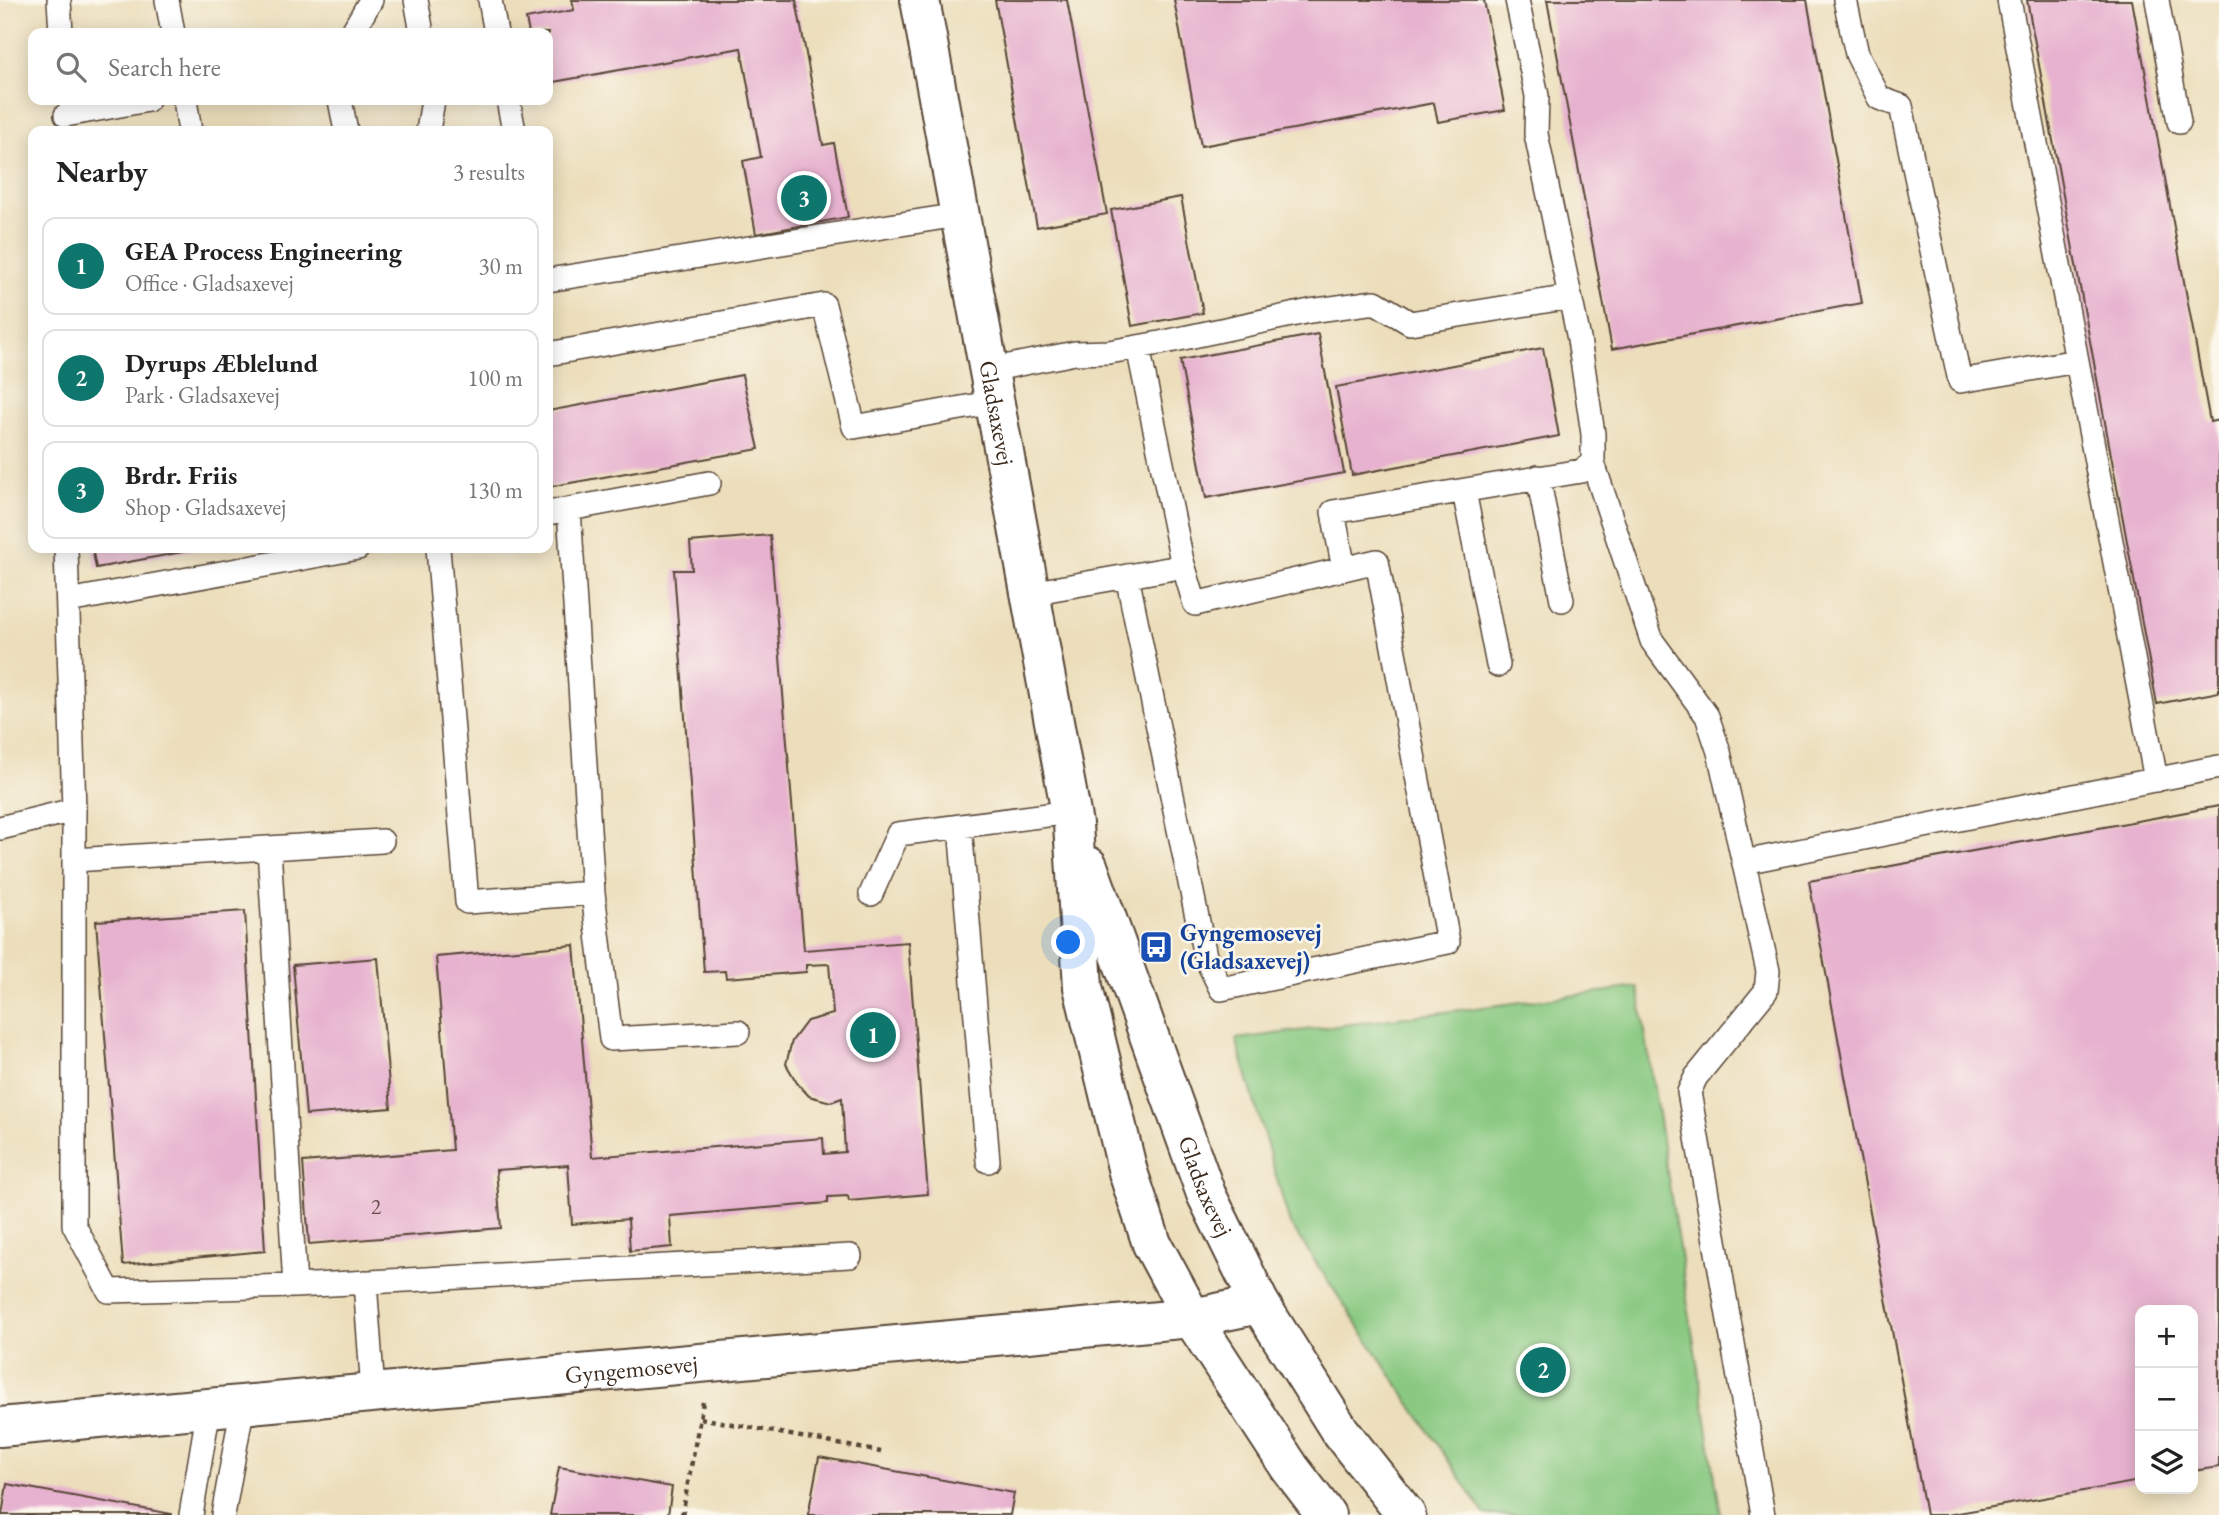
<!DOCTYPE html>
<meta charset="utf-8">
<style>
:root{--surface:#fff;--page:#f6f6f6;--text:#222;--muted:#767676;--line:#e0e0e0;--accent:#0f766e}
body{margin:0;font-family:"EB Garamond",serif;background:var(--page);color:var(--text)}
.controls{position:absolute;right:21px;bottom:21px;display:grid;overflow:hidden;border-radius:14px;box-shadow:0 4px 18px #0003}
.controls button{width:63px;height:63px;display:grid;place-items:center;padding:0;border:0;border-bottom:2px solid var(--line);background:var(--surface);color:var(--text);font:35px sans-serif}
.you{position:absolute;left:1069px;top:943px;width:24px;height:24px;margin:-18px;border:5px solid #fff;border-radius:50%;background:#1a73e8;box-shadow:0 0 0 10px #1a73e833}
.badge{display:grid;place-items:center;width:46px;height:46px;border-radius:50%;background:var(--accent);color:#fff;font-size:23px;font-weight:700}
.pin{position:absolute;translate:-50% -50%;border:4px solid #fff;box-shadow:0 2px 7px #0006}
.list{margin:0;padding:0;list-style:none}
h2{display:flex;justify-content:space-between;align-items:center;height:91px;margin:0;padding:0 28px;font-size:30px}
h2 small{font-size:23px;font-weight:400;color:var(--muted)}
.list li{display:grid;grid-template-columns:46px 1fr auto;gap:21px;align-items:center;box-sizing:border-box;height:98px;margin:0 14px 14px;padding:0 14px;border:2px solid var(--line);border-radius:14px}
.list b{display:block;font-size:26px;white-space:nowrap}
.list p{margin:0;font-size:23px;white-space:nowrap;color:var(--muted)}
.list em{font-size:23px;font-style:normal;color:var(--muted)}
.icon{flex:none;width:38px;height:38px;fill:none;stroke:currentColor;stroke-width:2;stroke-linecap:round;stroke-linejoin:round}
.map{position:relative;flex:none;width:2219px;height:1515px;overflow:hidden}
.search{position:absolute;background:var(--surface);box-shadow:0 4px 18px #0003;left:28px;top:28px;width:525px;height:77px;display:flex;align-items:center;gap:18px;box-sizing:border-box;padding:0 24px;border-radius:14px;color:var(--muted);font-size:26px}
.panel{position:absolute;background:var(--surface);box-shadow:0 4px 18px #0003;left:28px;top:126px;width:525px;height:427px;border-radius:14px}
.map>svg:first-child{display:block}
</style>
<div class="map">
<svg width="2219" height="1515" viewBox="0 0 2219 1515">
<rect width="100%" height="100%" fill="#fbf7ec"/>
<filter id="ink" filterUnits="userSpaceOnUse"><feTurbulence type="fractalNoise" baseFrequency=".0143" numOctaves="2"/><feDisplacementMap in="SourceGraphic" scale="14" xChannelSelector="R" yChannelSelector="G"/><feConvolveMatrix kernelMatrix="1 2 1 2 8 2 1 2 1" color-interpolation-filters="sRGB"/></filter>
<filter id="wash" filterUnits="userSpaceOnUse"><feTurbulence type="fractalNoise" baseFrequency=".00686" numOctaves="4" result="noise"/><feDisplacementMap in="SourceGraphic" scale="28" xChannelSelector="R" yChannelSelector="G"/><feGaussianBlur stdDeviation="1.57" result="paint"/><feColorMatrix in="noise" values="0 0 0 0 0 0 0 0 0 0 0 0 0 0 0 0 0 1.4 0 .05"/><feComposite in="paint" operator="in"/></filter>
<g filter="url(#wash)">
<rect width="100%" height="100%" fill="#ecdebb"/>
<!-- green -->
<path fill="#89c981" stroke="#627a50" stroke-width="2" d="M1638,987L1721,1515H1485L1290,1224L1236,1039Z"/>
<g id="blocks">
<!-- building -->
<path fill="#e7b2cf" d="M572,0H796L823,145L834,143L848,217L756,234L743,161L761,157L741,48L548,83V33H529L526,19L574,10Z
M995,0H1067L1107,214L1037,227Z
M1174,0H1484L1505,110L1438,122L1434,103L1201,146Z
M1547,0H1807L1862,303L1612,349Z
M2027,0H2132L2210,422L2219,420V692L2157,704Z
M1181,197L1203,313L1132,326L1111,210Z
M1318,334L1344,473L1206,498L1180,360Z
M1543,348L1559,436L1352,475L1336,387Z
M742,375L759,449L548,487V411Z
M770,535L804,950L908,942L928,1194L849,1201L848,1196L828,1197V1203L670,1216L672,1247L630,1251L628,1219L572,1224L568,1165L496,1170L501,1228L309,1244L303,1162L452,1150L436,957L574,945L592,1157L823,1138L824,1154L845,1152L842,1098L831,1102L809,1096L797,1083L786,1064L792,1041L807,1021L833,1014L829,964L806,965V972L726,978L725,971L704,972L674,570H692L690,542Z
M92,548H199V549L96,568Z
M2219,806V1467L2193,1471V1310H2140V1481L1947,1515H1926L1809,881Z
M245,911L265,1251L123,1265L96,921Z
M378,958L391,1108L306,1115L293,965Z
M819,1457L1014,1493L1010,1515H808Z
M559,1467L672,1487L668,1515H550Z
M7,1484L172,1514V1515H2Z"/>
</g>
</g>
<g filter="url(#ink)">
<use href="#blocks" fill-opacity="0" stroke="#564536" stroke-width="2"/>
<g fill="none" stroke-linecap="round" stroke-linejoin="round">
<defs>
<path id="lane" d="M59,0L61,33
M167,0L173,33
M416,0L422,33
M490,0L496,33
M1845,0L1857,54L1879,98L1901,106L1960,381L2077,361
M2009,0L2156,780
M2157,0L2179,122
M352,33L371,0
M185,100L190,131
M340,100L346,131
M508,100L514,131
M66,115L148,100
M428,131L433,100
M548,280L958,215
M548,354L824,305L854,427L995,402
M989,370L1075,353L1109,352L1160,343L1310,311L1375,302L1410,323L1570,297
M1593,463L1652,641L1707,716L1719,752L1768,971L1766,991L1696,1077L1689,1092L1763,1515
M1538,477L1562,600
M1464,491L1498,665
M569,509L593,893L611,1039L738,1032
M548,513L709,483
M66,548L74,810V1225L109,1291L295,1286L850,1256
M438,548L467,902L593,893
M1344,569L1333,512L1581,471L1593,463V434L1579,339L1536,134L1537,96L1517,0
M1127,576L1205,956L1221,989L1448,942L1377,561L1195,604L1182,561
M1030,593L1174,568L1182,561L1138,347
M68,601L358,548
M960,826L988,1161
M0,828L74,810
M269,848L295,1286
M74,860L382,841
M1744,862L2219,767
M871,894L898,834L1071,812
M365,1282L373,1392
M191,1515L209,1407
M223,1515L243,1404"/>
<g id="street">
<path id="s1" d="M0,1427L1192,1318L1260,1304"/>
</g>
<g id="secondary">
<path id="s2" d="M920,0L1073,824L1083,987L1128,1172L1152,1244L1192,1318L1290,1468L1326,1515"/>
<path id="s3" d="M1088,866L1206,1194L1260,1304L1340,1431L1406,1515"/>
</g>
</defs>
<!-- lane casing -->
<use href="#lane" stroke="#564536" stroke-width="26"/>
<!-- street casing -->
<use href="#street" stroke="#564536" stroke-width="42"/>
<!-- secondary casing -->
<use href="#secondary" stroke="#564536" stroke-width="42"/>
<!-- path -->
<path stroke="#564536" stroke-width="4.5" stroke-dasharray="5 5" stroke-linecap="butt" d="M700,1418L881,1452
M682,1515L703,1402"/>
<!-- lane -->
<use href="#lane" stroke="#fff" stroke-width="23"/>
<!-- street -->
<use href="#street" stroke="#fff" stroke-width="38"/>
<!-- secondary -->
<use href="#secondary" stroke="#fff" stroke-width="38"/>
</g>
</g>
<!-- icons -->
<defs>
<symbol id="bus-square" viewBox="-11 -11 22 22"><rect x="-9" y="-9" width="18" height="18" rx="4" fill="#1a4fb4" stroke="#fbf7ec"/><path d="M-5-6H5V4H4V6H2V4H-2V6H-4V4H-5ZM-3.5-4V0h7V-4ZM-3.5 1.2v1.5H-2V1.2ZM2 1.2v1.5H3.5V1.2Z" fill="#fff"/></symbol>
</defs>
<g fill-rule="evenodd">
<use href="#bus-square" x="1137" y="928" width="38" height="38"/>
</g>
<g text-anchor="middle" stroke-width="5" stroke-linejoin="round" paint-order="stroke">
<!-- number labels -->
<g font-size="21" fill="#664c4a">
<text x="376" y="1214">2</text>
</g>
<!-- street labels -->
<g font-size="24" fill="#3b2a1e" stroke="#fbf7ec">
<text dy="8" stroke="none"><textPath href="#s2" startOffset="420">Gladsaxevej</textPath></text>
<text dy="8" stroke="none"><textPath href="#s3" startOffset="341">Gladsaxevej</textPath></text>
<text dy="8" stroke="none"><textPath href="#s1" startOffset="634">Gyngemosevej</textPath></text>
</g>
<!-- transit labels -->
<g font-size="24" font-weight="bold" fill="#164399" stroke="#fbf7ec" text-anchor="start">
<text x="1180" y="941">Gyngemosevej<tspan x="1180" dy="28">(Gladsaxevej)</tspan></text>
</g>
</g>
</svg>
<div class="controls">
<button>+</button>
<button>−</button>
<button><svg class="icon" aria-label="layers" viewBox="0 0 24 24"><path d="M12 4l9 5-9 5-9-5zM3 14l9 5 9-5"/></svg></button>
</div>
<div class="you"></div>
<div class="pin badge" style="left:873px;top:1035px">1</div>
<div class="pin badge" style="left:1543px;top:1370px">2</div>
<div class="pin badge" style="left:804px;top:198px">3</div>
<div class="search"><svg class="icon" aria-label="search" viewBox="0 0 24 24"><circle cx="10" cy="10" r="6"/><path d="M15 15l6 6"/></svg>Search here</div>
<section class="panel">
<h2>Nearby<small>3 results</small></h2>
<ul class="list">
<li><span class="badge">1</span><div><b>GEA Process Engineering</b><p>Office · Gladsaxevej</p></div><em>30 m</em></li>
<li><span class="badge">2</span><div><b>Dyrups Æblelund</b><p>Park · Gladsaxevej</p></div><em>100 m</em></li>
<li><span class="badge">3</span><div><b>Brdr. Friis</b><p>Shop · Gladsaxevej</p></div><em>130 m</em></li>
</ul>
</section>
</div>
